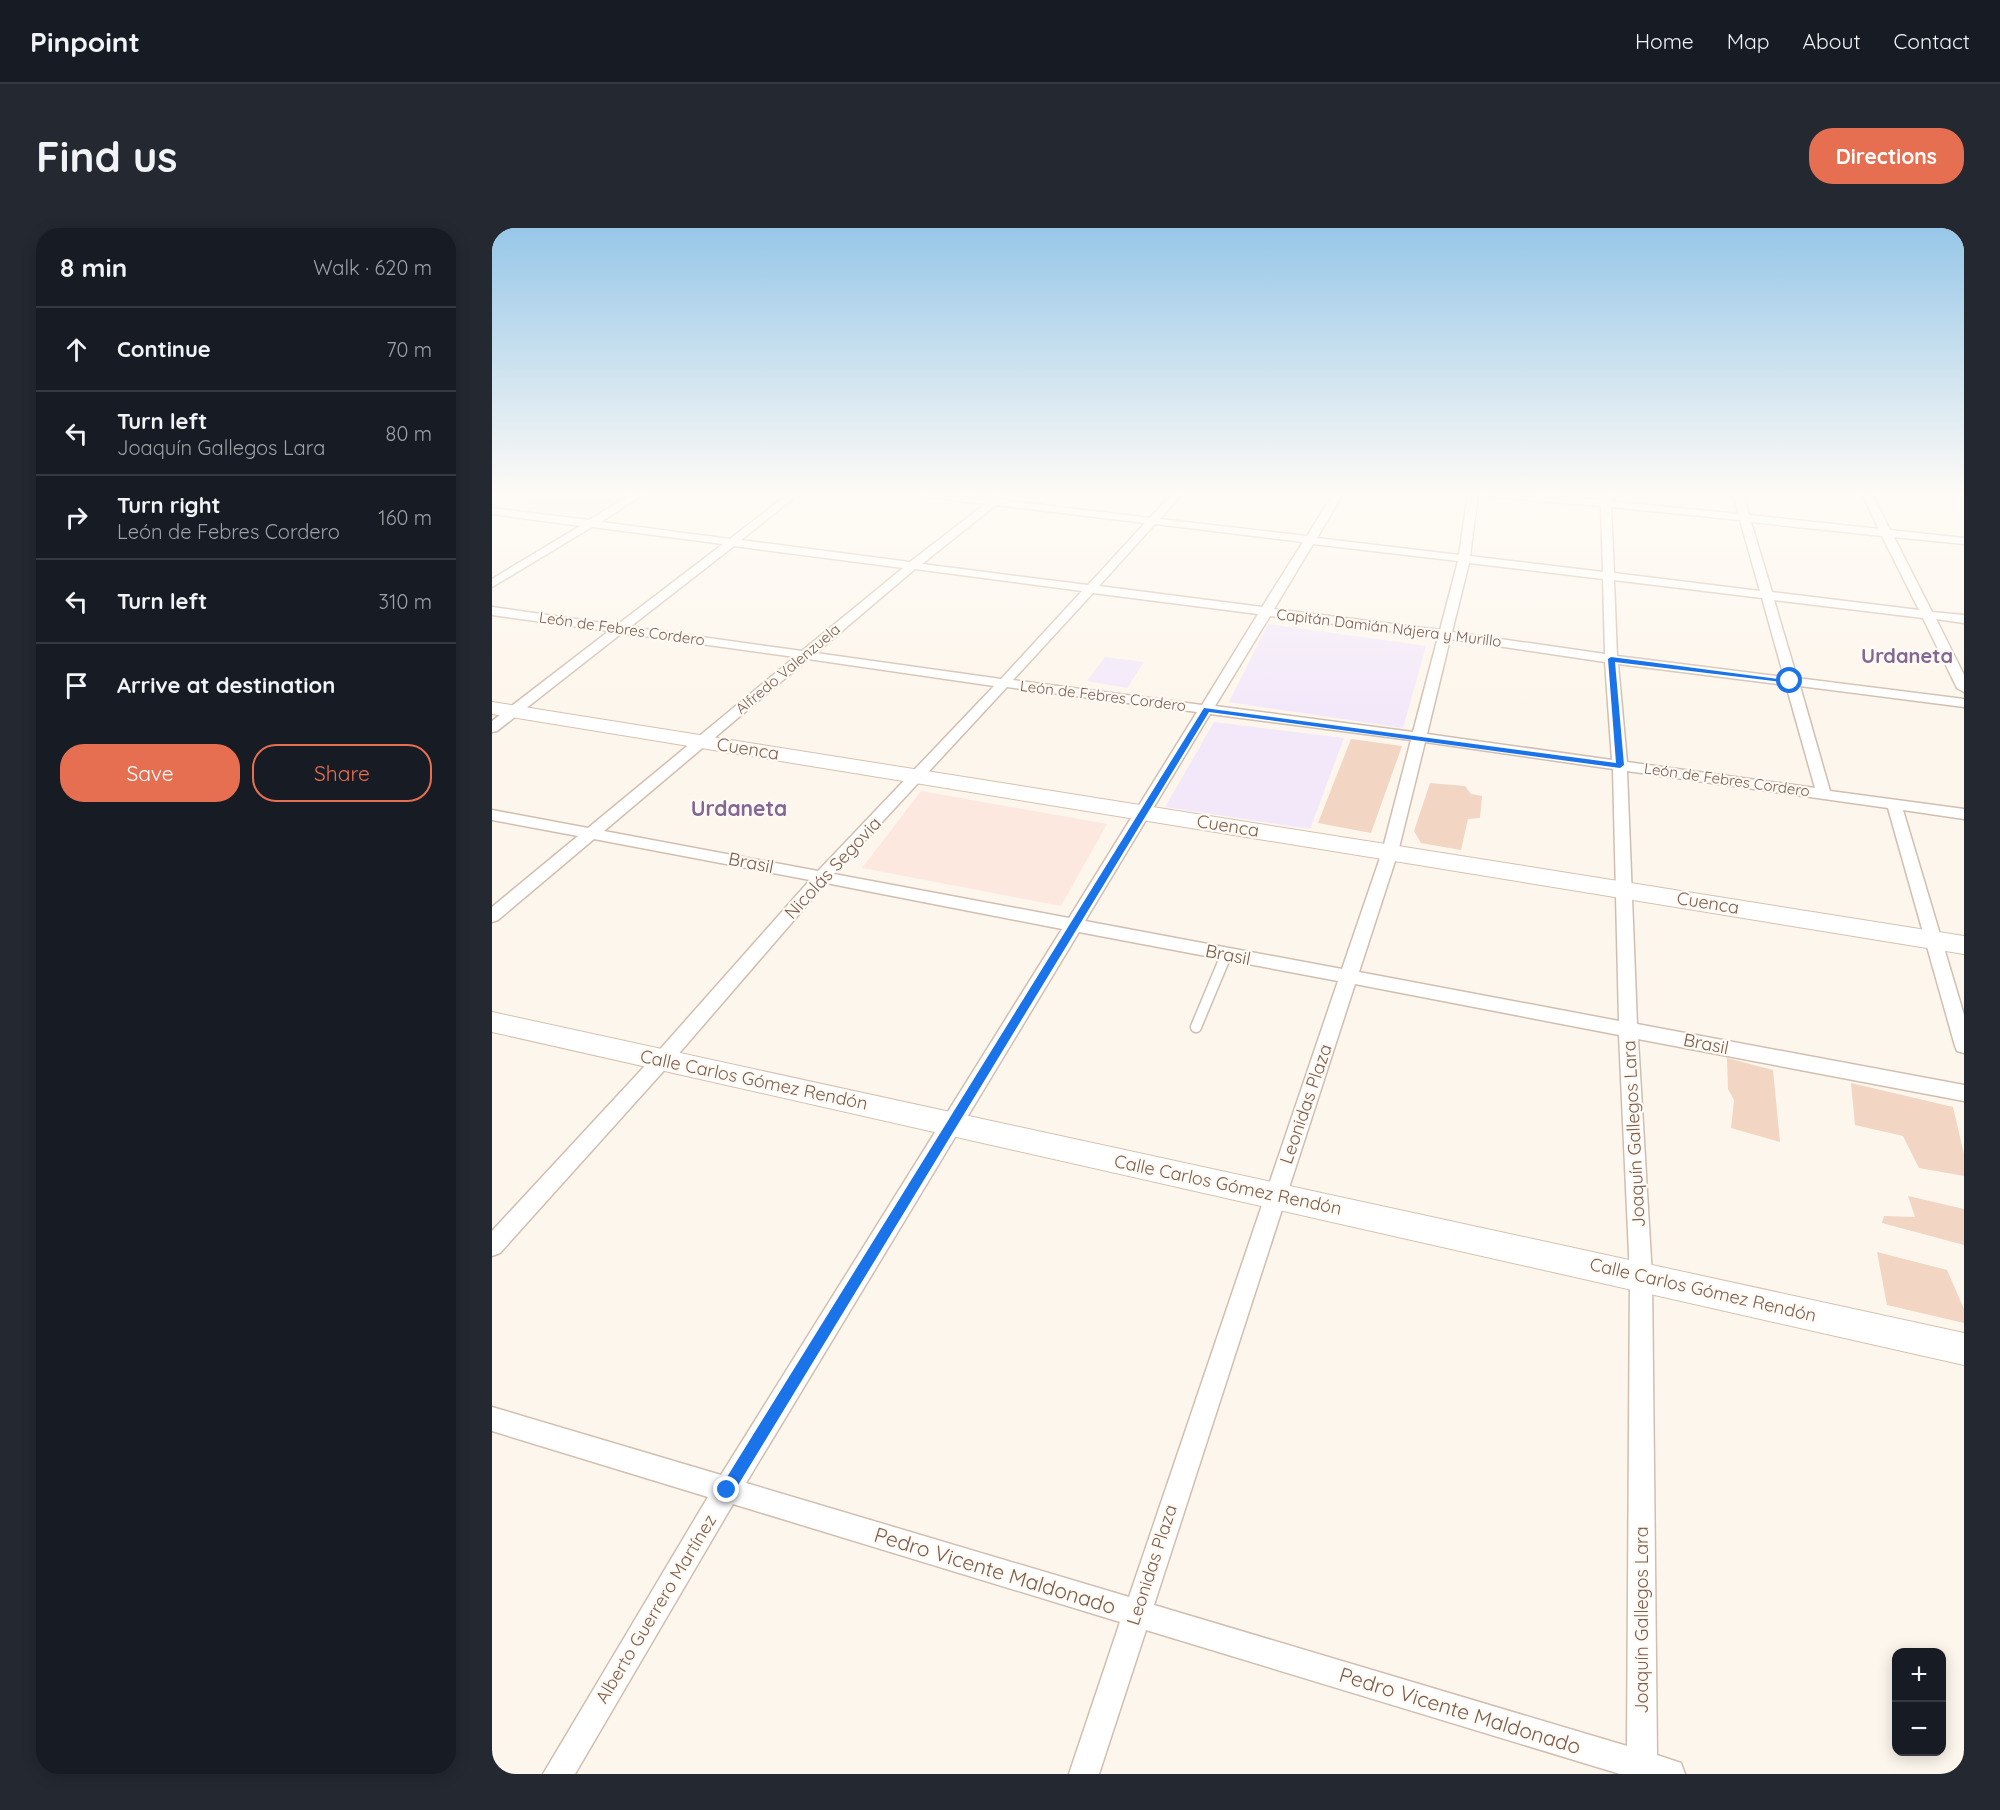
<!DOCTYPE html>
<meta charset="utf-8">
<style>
:root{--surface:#171b24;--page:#242831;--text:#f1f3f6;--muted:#9ea1a6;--line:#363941;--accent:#e76f51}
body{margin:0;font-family:Quicksand,sans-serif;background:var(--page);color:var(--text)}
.controls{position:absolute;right:18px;bottom:18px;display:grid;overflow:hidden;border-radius:12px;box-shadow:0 3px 15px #0003}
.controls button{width:54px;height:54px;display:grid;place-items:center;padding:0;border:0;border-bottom:2px solid var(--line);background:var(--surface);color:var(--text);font:30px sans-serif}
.stop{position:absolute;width:18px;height:18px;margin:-14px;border:4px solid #1a73e8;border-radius:50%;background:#fff}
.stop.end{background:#1a73e8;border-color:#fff;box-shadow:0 2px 6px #0008}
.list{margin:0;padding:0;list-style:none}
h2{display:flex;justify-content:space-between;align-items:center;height:78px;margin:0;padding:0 24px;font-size:26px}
h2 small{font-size:20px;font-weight:400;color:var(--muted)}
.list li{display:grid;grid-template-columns:39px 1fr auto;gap:18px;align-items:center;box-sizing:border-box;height:84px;padding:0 24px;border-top:2px solid var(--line)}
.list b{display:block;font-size:22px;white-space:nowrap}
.list p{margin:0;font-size:20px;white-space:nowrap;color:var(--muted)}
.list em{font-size:20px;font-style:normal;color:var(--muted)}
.actions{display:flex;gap:12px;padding:18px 24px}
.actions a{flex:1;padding:14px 0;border:2px solid var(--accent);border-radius:24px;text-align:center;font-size:21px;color:var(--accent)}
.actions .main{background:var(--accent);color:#fff}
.icon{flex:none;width:33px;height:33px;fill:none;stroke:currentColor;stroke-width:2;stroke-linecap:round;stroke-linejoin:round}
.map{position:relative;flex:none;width:1472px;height:1546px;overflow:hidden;border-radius:24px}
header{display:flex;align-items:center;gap:36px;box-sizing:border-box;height:84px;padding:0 30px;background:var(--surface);border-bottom:2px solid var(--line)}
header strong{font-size:28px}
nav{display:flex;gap:33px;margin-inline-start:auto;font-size:21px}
.intro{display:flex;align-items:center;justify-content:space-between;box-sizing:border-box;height:144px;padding:0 36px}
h1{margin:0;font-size:42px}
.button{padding:15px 27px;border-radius:24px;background:var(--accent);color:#fff;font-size:21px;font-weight:700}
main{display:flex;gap:36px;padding:0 36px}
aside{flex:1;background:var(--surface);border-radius:24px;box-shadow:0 3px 15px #0003}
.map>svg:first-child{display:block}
</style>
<header>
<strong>Pinpoint</strong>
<nav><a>Home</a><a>Map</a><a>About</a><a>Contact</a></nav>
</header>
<div class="intro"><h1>Find us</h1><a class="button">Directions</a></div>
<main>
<aside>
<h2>8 min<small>Walk · 620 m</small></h2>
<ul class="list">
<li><svg class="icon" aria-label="ahead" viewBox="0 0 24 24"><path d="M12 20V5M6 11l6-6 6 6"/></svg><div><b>Continue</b></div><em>70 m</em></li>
<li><svg class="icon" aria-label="left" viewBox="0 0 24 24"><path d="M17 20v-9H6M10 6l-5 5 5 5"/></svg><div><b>Turn left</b><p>Joaquín Gallegos Lara</p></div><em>80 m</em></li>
<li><svg class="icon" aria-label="right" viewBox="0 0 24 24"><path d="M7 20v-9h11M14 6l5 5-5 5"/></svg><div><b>Turn right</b><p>León de Febres Cordero</p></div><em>160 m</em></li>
<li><svg class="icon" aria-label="left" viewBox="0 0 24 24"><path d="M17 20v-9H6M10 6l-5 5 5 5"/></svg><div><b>Turn left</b></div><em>310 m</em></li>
<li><svg class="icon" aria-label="arrive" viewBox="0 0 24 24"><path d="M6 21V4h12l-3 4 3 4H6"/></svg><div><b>Arrive at destination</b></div></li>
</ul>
<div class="actions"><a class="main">Save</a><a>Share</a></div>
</aside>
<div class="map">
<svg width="1472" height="1546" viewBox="0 0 1472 1546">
<rect width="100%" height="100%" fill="#fdf6ec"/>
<!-- commercial -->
<path fill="#fde8e0" d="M429,563L615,596L569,678L370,640Z"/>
<!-- education -->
<path fill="#f3e8fa" d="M51,266H135L100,290L23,280Z
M776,396L934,418L911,500L737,474Z
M613,429L652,434L635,460L595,453Z
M722,494L852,510L818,601L673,579Z"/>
<!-- building -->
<path fill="#f3d5c3" d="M859,511L910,518L879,605L826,595Z
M938,555L973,558L979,566L990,568L988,590L976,591L969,622L929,615L922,603Z
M1235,830L1281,842L1288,914L1239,900L1242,872L1236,861Z
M1359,855L1461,879L1472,926V948L1427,940L1411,908L1363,897Z
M1416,968L1472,981V1017L1390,995L1392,988L1423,989Z
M1385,1024L1455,1042L1472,1081V1095L1395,1077Z"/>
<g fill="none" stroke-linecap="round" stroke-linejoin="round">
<defs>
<path id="service-far1" d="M731,734L734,727"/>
<path id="service" d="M704,799L732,732"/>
<path id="minor" d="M140,266H152L109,294L238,311L296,266H307L249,312L418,334L493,276L436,269L431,266H460L500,271L506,268L510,272L658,290L680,266H690L668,291L815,308L841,266H851L825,310L967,327L976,266H986L978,328L1111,344L1109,278L999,269L994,266H1036L1109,272V266H1119V273L1247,286L1241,266H1251L1257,287L1387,301L1370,266H1380L1398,302L1472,310V316L1402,309L1440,384L1472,387V395L1444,391L1472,447V464L1465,460L1431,390L1282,372L1305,450L1472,471V479L1308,458L1338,563L1472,581V591L1411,582L1472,787V825L1465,823L1463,818L1396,580L1135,543L1145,796L1472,857V873L1146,811L1160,1048L1165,1527L1189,1535L1193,1546H1128L654,1402L607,1546H577L628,1394L241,1276L83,1546H51L216,1269L0,1203V1179L229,1247L570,701L334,655L177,837L8,1025L0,1028V1003L163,827L318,652L102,611L6,692L0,694V679L86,608L0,592V582L96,600L303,429L130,405L5,503L0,504V493L117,403L0,387V379L125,397L231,316L100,299L0,359V351L88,298L0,286V280L97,292ZM504,277L653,295L596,357L430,336ZM1119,279L1248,292L1268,363L1122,345ZM1259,294L1390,308L1427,382L1280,364ZM663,296L811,314L770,379L607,358ZM821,316L966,333L948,402L782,381ZM242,318L411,340L310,423L138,399ZM977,335L1111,351L1113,426L960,404ZM423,341L590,363L509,451L324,425ZM1122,352L1270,370L1292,449L1125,428ZM601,365L766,386L710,477L521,452ZM778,388L946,409L921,504L723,478ZM958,411L1113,434L1120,532L935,506ZM316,431L502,458L326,643L112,603ZM1126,436L1294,457L1323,560L1135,534ZM515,459L705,484L577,690L342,646ZM718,486L919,512L890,624L850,741L593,693ZM933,514L1121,541L1127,793L867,744L906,624ZM587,704L846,753L637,1369L254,1255ZM863,756L1127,807L1138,1048L1135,1518L662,1377Z"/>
<path id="secondary" d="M0,474L1472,708V726L0,486Z
M0,784L1472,1105V1137L0,804Z"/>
</defs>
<!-- service-far1 casing -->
<use href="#service-far1" stroke="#d1beb0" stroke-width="10"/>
<!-- service casing -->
<use href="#service" stroke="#d1beb0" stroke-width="13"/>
<!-- minor casing -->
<use href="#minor" stroke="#d1beb0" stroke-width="3"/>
<!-- secondary casing -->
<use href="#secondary" stroke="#d6c0b0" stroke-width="2"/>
<!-- service-far1 -->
<use href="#service-far1" stroke="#fff" stroke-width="8"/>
<!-- service -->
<use href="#service" stroke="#fff" stroke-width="10"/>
<!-- minor -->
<use href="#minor" fill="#fff" fill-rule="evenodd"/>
<!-- secondary -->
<use href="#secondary" fill="#fff" fill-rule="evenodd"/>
</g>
<!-- sky -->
<linearGradient id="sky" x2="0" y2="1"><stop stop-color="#97c7e8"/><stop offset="0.55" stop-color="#fefbf6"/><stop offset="1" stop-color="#fefbf6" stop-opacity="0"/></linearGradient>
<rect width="1472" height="482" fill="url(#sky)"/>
<!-- route -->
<path fill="#1a73e8" d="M1119,429L1302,453L1298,455L1123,434L1132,537L1128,540L717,484L240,1267L235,1269L230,1267L228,1262L230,1257L712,480L1124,535L1116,431Z"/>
<g text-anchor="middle" stroke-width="4.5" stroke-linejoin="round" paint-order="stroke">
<!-- far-street labels -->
<g font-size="15" fill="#7a5c4d" stroke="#fffaf3">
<text transform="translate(897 400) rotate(7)" y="5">Capitán Damián Nájera y Murillo</text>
<text transform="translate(130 401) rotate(8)" y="5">León de Febres Cordero</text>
<text transform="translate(296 441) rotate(-40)" y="5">Alfredo Valenzuela</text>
<text transform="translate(611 468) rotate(7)" y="5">León de Febres Cordero</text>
<text transform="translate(1235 552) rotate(8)" y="5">León de Febres Cordero</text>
</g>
<!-- street labels -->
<g font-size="18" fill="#7a5c4d" stroke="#fffaf3">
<text transform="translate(256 521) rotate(9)" y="6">Cuenca</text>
<text transform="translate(736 598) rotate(9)" y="6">Cuenca</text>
<text transform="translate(259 635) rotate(11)" y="6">Brasil</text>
<text transform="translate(341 640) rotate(-47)" y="6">Nicolás Segovia</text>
<text transform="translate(1216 675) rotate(9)" y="6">Cuenca</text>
<text transform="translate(736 727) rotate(11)" y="6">Brasil</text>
<text transform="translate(1214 816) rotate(11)" y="6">Brasil</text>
<text transform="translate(262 852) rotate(12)" y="6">Calle Carlos Gómez Rendón</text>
<text transform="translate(814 876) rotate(-71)" y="6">Leonidas Plaza</text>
<text transform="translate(1142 906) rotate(-93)" y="6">Joaquín Gallegos Lara</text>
<text transform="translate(736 957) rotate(12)" y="6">Calle Carlos Gómez Rendón</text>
<text transform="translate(1211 1062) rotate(13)" y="6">Calle Carlos Gómez Rendón</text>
<text transform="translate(660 1337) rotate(-72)" y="6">Leonidas Plaza</text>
<text transform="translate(164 1381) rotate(-59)" y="6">Alberto Guerrero Martínez</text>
<text transform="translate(1150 1392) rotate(-90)" y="6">Joaquín Gallegos Lara</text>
</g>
<!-- far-district labels -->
<g font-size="20" font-weight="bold" fill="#846695" stroke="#fffaf3">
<text x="1415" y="435">Urdaneta</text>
</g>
<!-- quarter labels -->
<g font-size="21" font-weight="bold" fill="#846695" stroke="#fffaf3">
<text x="247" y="588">Urdaneta</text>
</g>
<!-- near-street labels -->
<g font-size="21" fill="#7a5c4d" stroke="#fffaf3">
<text transform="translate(503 1343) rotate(17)" y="7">Pedro Vicente Maldonado</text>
<text transform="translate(968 1483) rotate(17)" y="7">Pedro Vicente Maldonado</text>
</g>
</g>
</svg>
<div class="controls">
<button>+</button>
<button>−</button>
</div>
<div class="stop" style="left:1298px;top:453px"></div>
<div class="stop end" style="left:235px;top:1262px"></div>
</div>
</main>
